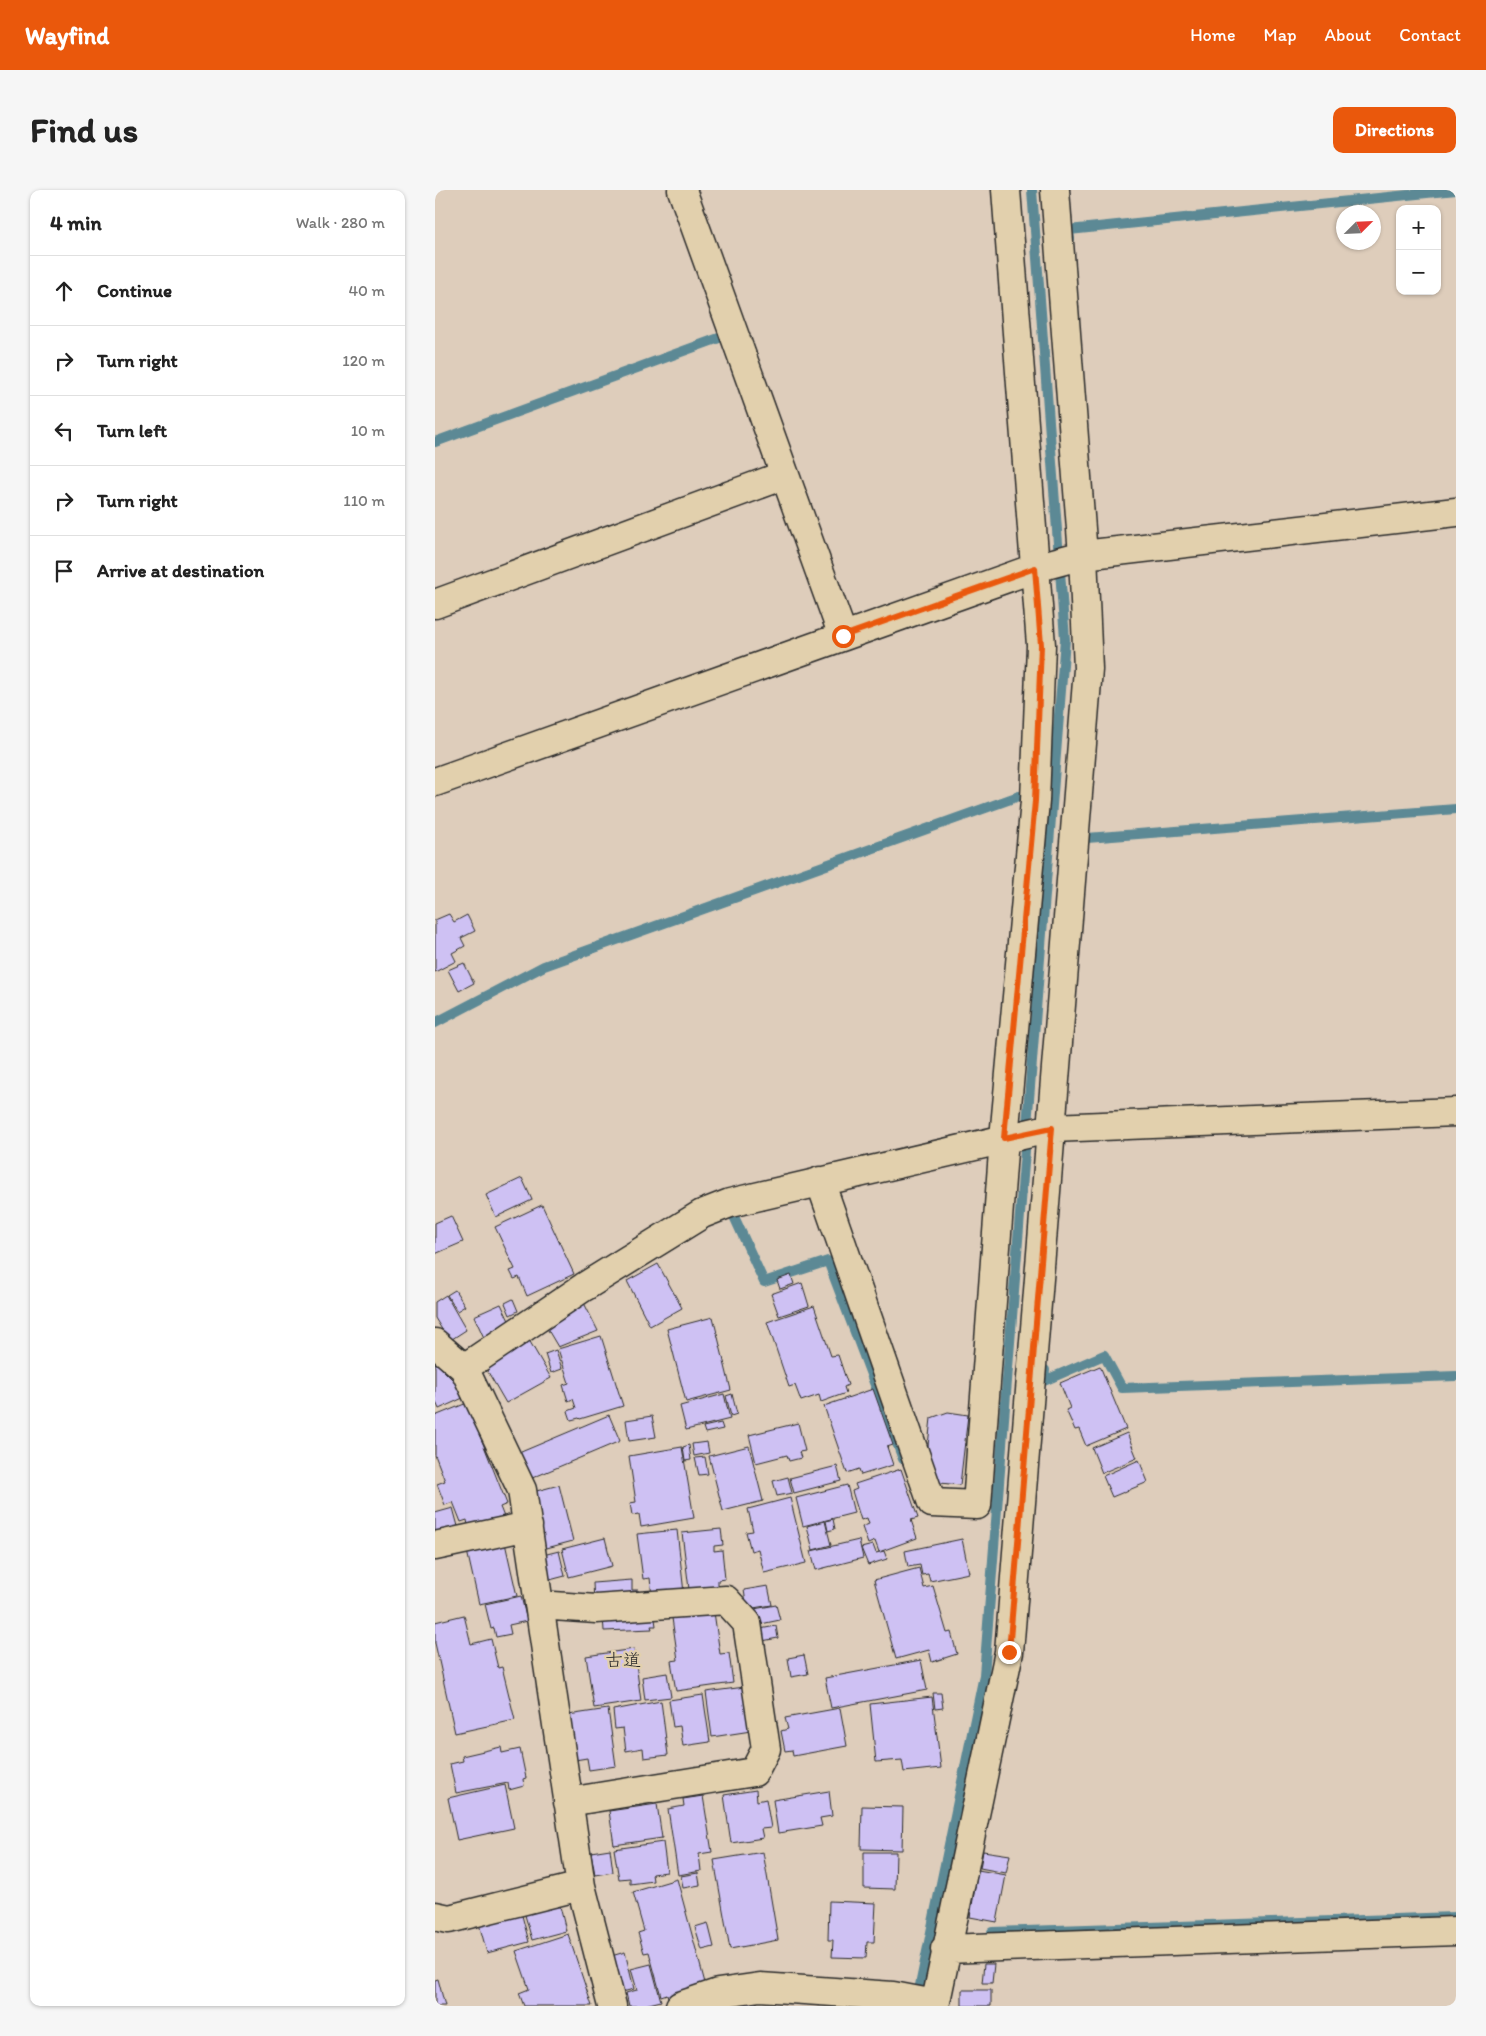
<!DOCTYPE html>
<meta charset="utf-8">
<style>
:root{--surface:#fff;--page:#f6f6f6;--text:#222;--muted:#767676;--line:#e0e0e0;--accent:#ea580c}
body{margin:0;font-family:Itim,"Klee One",sans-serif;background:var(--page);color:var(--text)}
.controls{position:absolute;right:15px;top:15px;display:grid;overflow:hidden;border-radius:10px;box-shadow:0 1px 4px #0004}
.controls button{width:45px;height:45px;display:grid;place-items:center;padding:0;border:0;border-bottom:1px solid var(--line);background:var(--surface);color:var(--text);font:25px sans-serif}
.compass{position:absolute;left:901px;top:15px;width:45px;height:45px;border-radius:50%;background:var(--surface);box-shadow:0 1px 4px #0004;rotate:66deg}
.stop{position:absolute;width:15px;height:15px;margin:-11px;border:4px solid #ea580c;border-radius:50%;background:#fff}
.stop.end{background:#ea580c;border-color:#fff;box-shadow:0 1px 5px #0008}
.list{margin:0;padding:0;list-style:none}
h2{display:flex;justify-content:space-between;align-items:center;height:65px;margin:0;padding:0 20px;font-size:21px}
h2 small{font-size:16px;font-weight:400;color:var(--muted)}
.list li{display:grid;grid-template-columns:32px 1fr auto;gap:15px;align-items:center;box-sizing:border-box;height:70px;padding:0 20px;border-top:1px solid var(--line)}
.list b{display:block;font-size:19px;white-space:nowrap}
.list em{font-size:16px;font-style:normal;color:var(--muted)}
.icon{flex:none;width:28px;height:28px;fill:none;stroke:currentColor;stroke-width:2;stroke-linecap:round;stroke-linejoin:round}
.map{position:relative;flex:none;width:1021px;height:1816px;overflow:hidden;border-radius:10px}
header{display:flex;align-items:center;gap:30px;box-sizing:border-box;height:70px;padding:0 25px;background:var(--accent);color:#fff}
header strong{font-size:24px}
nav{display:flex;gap:28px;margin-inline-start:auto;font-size:18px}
.intro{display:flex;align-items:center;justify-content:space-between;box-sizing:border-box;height:120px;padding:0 30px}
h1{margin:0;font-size:35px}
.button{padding:12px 22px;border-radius:10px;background:var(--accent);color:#fff;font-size:18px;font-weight:700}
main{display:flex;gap:30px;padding:0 30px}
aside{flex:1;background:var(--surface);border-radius:10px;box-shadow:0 1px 4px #0004}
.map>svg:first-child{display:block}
</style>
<header>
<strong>Wayfind</strong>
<nav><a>Home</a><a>Map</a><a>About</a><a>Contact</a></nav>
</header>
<div class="intro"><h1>Find us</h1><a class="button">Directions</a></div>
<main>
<aside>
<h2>4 min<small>Walk · 280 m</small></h2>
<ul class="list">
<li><svg class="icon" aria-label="ahead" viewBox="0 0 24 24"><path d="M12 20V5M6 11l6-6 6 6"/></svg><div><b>Continue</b></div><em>40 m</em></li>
<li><svg class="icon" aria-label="right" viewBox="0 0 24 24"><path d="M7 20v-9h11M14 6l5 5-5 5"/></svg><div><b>Turn right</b></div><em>120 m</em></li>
<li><svg class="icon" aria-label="left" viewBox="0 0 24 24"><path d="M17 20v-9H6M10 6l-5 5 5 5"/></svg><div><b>Turn left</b></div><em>10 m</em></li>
<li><svg class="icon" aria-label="right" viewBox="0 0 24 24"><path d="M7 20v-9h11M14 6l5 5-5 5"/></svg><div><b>Turn right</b></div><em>110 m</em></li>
<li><svg class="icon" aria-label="arrive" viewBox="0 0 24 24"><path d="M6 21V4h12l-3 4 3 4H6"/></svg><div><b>Arrive at destination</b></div></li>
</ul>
</aside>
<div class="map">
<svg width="1021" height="1816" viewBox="0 0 1021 1816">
<rect width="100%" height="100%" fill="#decdbb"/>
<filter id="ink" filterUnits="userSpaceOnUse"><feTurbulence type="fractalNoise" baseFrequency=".02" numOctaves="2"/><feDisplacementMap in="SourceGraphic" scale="10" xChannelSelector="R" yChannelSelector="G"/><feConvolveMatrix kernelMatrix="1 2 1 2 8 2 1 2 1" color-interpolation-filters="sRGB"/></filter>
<g filter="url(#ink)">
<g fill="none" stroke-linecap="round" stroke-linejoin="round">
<!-- stream -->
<path stroke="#5c8995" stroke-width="10" d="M635,49L634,40L1021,0
M0,252L284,148
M652,648L1021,619
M0,833L109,776L584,606
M288,1026L297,1022L329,1092L393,1071L468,1269
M610,1180L609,1191L669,1165L687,1198L1021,1186
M557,1742L1021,1727
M482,1810L549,1485L630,449L597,0"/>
</g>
<!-- building -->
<path fill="#cec1f3" stroke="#2b2b2b" d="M14,724L19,732L32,725L40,741L26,748L30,756L17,763L21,771L0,782V730Z
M29,773L39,793L24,801L13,780Z
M87,988L97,1010L61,1027L51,1005Z
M107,1015L139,1084L92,1106L84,1087L79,1089L75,1081L80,1079L60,1037Z
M16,1026L28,1052L0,1064V1033Z
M223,1074L247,1118L215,1136L192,1091Z
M356,1085L359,1094L345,1099L342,1090Z
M367,1093L374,1116L344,1126L336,1104Z
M20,1100L30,1116L22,1121L12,1105Z
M11,1105L31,1140L14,1151L0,1128V1112Z
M78,1109L83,1121L75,1125L70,1113Z
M148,1111L163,1141L123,1157L110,1135Z
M66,1114L77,1137L50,1150L39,1126Z
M379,1116L396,1166L403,1165L413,1195L409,1197L411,1203L386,1212L384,1205L366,1211L360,1195L354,1197L332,1132Z
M278,1127L296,1200L251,1212L232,1139Z
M166,1146L188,1216L145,1229L144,1228L136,1230L133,1221L141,1218L138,1209L133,1211L128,1195L134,1193L123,1159Z
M94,1150L116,1188L71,1213L49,1175Z
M121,1160L127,1179L116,1183L110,1164Z
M0,1172L26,1198L30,1207L4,1219L0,1210Z
M665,1176L691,1239L651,1256L644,1239L640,1240L631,1220L635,1218L625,1193Z
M438,1199L458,1255L452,1257L458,1275L426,1285L424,1279L412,1283L389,1216Z
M289,1204L295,1229L251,1240L245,1216Z
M297,1204L302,1224L296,1226L291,1206Z
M32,1213L72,1314L65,1317L69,1327L33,1335L32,1330L26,1332L18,1312L10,1315L2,1294L10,1291L0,1265V1226Z
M513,1222L533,1225L525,1295L505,1293L491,1274L496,1228Z
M174,1225L185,1251L90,1291L79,1265Z
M217,1226L221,1247L194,1251L191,1230Z
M286,1233L288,1239L270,1243L268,1237Z
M363,1233L370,1261L364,1262L366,1268L354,1271L352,1265L321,1273L314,1245Z
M692,1243L702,1268L667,1283L657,1258Z
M272,1252L274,1263L259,1266L257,1254Z
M254,1255L256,1270L250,1271L248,1257Z
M314,1256L328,1311L288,1321L274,1266Z
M247,1257L259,1328L206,1337L204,1324L197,1325L195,1313L201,1312L194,1266Z
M270,1267L273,1284L264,1285L260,1268Z
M704,1270L713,1292L677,1307L668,1286Z
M402,1276L406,1291L359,1303L355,1288Z
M466,1279L483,1328L476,1330L482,1348L444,1362L440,1351L433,1354L427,1337L434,1334L432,1328L426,1330L417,1301L422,1299L420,1294Z
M353,1287L357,1303L342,1306L338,1291Z
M124,1295L138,1351L108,1359L94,1303Z
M412,1295L419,1323L368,1336L361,1308Z
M355,1308L371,1373L329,1383L323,1359L316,1361L311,1342L318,1341L313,1319Z
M18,1318L24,1340L0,1347V1323Z
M398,1329L400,1339L393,1341L391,1331Z
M390,1331L396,1355L378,1360L372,1336Z
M286,1339L288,1355L279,1356V1361L287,1360L290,1389L283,1390V1396L254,1399L247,1343Z
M242,1340L249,1403L217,1407L215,1388L208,1389L202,1344Z
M170,1348L177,1376L134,1387L127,1359Z
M527,1349L534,1383L495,1391L493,1384L487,1385L485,1375L473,1377L470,1361Z
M424,1350L428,1368L381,1380L376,1361Z
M70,1353L82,1406L44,1414L32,1361Z
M438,1355L441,1363L449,1361L452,1369L433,1375L426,1358Z
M124,1361L130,1386L111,1391L104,1366Z
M484,1378L489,1398L498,1396L512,1443L516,1442L522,1464L497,1472L494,1460L461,1469L439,1390Z
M197,1390V1400H203L204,1410L159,1412L158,1393Z
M333,1396L337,1415L312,1419L309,1400Z
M86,1406L92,1431L74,1435L76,1444L61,1447L59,1438L56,1439L50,1414Z
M278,1415L285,1464L294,1463L298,1493L241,1501L236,1471L243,1470L236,1421Z
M341,1415L345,1430L321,1435L319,1419Z
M29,1425L36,1454L56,1449L63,1478L67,1477L80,1530L20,1543L0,1453V1432Z
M168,1426L220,1429L221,1436H216L217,1439L169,1441Z
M341,1436L343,1448L327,1451L325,1439Z
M199,1459L206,1511L159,1518L151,1466Z
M369,1465L373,1484L356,1487L353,1468Z
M486,1470L492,1500L396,1518L390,1488Z
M232,1483L236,1507L210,1510L207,1487Z
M310,1497L316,1541L277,1547L271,1502Z
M498,1503H506L508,1518L500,1519Z
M268,1505L275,1552L248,1556L245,1536L238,1537L234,1510Z
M497,1507L506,1578L469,1582L467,1570L441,1572L435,1514Z
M226,1511L233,1565L209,1568L208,1558L191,1561L188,1538L180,1539L178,1520Z
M405,1518L412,1556L358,1566L357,1560L350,1561L346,1541L353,1539L350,1528Z
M173,1519L181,1576L154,1580L152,1568L140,1570L133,1525Z
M66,1557L67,1563L85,1559L91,1588L88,1589L89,1596L74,1600L73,1593L21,1603L15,1574L28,1571L27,1566Z
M70,1595L79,1638L22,1650L13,1608Z
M321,1600L322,1611L331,1609L336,1638L326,1639L328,1648L296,1653L289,1605Z
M394,1601L397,1626L385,1628L387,1636L343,1643L338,1610Z
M268,1606L277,1662L264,1664L266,1681L243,1685L233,1619L249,1616L248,1609Z
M222,1614L227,1648L179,1655L174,1621Z
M427,1616L468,1617L467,1660L426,1659Z
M228,1652L232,1682L217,1684L218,1691L195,1694V1688L184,1689L179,1659Z
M175,1659L178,1682L160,1685L156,1662Z
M548,1661L575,1665L571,1683L545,1678Z
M328,1662L343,1750L295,1759L279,1670Z
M429,1662H461L460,1699L429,1698Z
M543,1680L571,1685L562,1732L535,1727Z
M263,1683L265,1695L248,1698L246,1686Z
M242,1689L270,1793L250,1799L252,1806L234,1811L232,1804L226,1806L214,1762L209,1763L203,1743L209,1741L198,1702Z
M123,1708L131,1741L97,1750L88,1718Z
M394,1711L441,1713L439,1752H432L431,1768L397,1767L398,1750H393Z
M85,1718L94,1752L52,1763L43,1730Z
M273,1733L279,1757L267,1760L260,1737Z
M133,1744L157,1816H89L84,1803L94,1799L81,1761Z
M190,1762L199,1799L183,1803L173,1767Z
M216,1774L226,1811L206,1816H194L191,1803L202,1800L196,1779Z
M549,1774H559L557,1793H547Z
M3,1789L10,1816H0V1790Z
M527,1800H556V1816H527Z
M321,1803L322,1816H286Z"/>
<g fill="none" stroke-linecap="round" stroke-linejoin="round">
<defs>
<path id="minor" d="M247,0L408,446
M0,414L350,285
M0,592L600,378L648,365L1021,322
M385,991L497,1313L542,1315L569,948L600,611L606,455L571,0
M0,1153L29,1178L87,1300L146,1696L177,1816
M29,1178L149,1097L267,1024L295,1013L617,938L1021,922
M0,1356L93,1336
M104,1415L161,1419L291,1410L312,1433L331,1559L319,1582L133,1612
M0,1726L14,1729L146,1696
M510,1759L1021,1741
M245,1816L283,1803L325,1797L458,1806L500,1814
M500,1816L574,1462L653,479L648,365L620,0"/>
</defs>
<!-- minor casing -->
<use href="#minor" stroke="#2b2b2b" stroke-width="31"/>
<!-- minor -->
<use href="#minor" stroke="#e2d0ad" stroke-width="28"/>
</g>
</g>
<g fill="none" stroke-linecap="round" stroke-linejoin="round" filter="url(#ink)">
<!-- route -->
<path stroke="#ea580c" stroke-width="6" d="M408,446L600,378L606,455L600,611L569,948L617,938L574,1462"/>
</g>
<g text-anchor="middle" stroke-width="4.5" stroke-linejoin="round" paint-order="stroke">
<!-- quarter labels -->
<g font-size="18" fill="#2b2b2b" stroke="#e2d0ad">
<text x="188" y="1476">古道</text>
</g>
</g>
</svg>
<div class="controls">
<button>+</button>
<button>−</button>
</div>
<svg class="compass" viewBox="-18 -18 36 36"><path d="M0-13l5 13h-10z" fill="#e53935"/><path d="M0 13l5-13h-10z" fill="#767676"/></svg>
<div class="stop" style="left:408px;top:446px"></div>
<div class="stop end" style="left:574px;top:1462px"></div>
</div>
</main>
